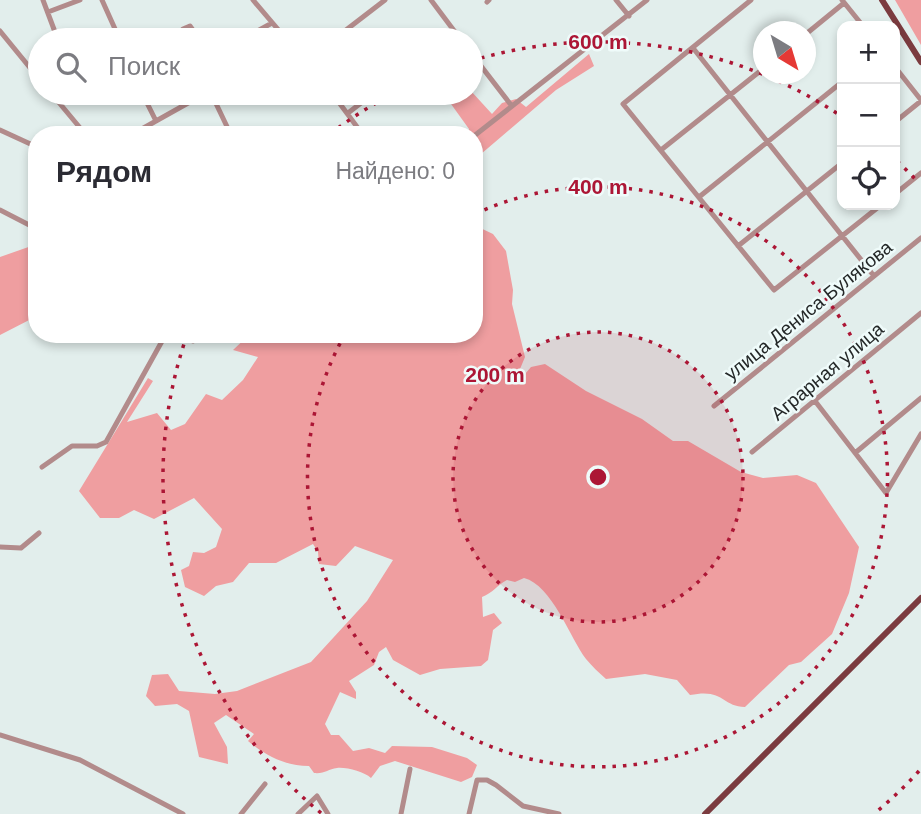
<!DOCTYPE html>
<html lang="ru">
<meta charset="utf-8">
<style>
:root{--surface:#fff;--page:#f2f2f3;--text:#2b2b33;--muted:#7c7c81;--line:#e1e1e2}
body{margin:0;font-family:Helvetica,sans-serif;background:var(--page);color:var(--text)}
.controls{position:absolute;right:21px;top:21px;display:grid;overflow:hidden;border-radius:14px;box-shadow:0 4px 10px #0003}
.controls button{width:63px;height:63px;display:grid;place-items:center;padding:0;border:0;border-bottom:2px solid var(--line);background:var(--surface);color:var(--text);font:35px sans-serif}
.compass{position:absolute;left:753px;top:21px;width:63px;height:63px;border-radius:50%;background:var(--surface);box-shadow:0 4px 10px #0003;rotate:142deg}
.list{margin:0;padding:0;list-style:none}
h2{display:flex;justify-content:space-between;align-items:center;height:91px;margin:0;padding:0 28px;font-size:30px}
h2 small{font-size:23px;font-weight:400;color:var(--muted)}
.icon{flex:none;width:38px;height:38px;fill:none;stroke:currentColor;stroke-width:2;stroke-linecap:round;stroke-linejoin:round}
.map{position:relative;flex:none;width:921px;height:814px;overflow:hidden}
.search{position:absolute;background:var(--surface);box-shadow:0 4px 10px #0003;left:28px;top:28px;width:455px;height:77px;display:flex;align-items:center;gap:18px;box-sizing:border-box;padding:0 24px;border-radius:38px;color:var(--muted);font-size:26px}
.panel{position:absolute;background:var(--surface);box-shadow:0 4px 10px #0003;left:28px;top:126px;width:455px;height:217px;border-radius:28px}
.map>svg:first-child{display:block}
</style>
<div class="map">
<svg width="921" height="814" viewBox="0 0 921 814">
<rect width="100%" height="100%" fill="#e2eeec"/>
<!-- green -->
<path fill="#ef9ea0" d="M895,0H921V45Z
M589,54L594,66L556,90L474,160V135H468L469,129L446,97L452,93L471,91L492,114L502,103L516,99L526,107Z
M474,225L493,234L506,251L513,290L512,304L525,357L520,369L525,374L531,367L545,364L586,391L642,419L673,441H688L741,472L763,478L797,475L816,483L859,547L849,593L832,634L801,662L789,665L745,707C721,706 724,688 690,695L677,680L645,674L606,679C599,673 592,666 586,659C570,638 552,585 524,578L515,582L507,580C497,585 493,593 482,597L483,617L494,613L502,623L493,630L488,660L481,666L440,669L420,675L393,660L386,647L379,652L374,665L349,681L356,692V699L340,692L325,724L331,735H339L353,751L369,748L385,753L392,746L432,747L467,758L477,765L472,777L461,782L395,761L380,766L371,778C364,772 347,767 337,768C328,769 325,774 314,773L309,766C286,766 266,756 248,741L254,734L226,715L214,723L227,747L228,764L199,757L189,711L177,704L155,706L146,696L152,675L168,674L179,691L215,694L237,691L311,662L367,601L393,560L355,546L336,566L319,564L318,552L313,544L276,563H249L233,582L216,586L204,596L185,587L181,570L189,566L193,552L204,553L216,547L222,529L194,498L154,519L134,510L119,518H100L79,491L148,378L153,381L127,422L157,413L171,430L185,424L206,394L222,400L243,380L258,357L233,350L250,334H474Z
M37,244V316L0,335V257Z"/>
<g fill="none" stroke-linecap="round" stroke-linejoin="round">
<!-- minor -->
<path stroke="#b28b8b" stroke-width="5" d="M43,0L58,40
M102,0L120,40
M253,0L287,40
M431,0L461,40
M616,0L629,16
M751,0L623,104L774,290L881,205
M842,0L863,26
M487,2L489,0
M48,12L80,0
M183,29L190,26L200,40
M0,31L40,80
M806,34L844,3
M241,40L272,23
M333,40L385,0
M446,40L456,33
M693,48L874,276
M471,53L511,105
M895,67L921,100
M51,93L86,135
M142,93L156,121
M211,93L231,135
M332,93L363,135
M60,103L76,93
M348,113L374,93
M895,122L921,101
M0,130L37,147
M131,135L206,93
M474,136L647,0
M661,150L764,68
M895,194L921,173
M699,197L842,82
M0,210L37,229
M738,246L842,163
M189,334L193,341
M815,401L886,493L921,434
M714,406L921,238
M752,452L921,313
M855,453L921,398
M42,467L72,446H97L106,442L166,334
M0,547L21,548L39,533
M0,735L80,760L183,814
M241,814L265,784
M298,814L317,796L328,814
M401,814L410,769
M469,814L477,780H487L496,785L523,806L559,814"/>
<!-- major -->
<path stroke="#7b3b3f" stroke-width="6" d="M882,0L921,62
M705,814L921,598"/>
</g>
<!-- distance rings -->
<circle cx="598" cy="477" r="145" fill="#ac1635" fill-opacity=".12"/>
<g fill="none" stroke="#ac1635" stroke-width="3.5" stroke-dasharray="3.5 7">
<circle cx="598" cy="477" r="145"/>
<path d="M475 214A290 290 0 1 1 344 336"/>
<path d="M919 771A435 435 0 0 1 875 813M321 813A435 435 0 0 1 187 335M330 134A435 435 0 0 1 394 93M471 61A435 435 0 0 1 841 116M897 161A435 435 0 0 1 919 183"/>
</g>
<g text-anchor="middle" stroke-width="5" stroke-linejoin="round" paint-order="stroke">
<!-- street labels -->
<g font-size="19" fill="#242828" stroke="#effbfa">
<text transform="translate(808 310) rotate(-39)" y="7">улица Дениса Булякова</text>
<text transform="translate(827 371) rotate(-40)" y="7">Аграрная улица</text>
</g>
</g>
<circle cx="598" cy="477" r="10" fill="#ac1635" stroke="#effbfa" stroke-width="3.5"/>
<g font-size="21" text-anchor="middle" font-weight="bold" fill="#ac1635" stroke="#effbfa" stroke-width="5" stroke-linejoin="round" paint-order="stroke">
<text x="598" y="49">600 m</text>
<text x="598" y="194">400 m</text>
<text x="495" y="382">200 m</text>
</g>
</svg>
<div class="controls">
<button>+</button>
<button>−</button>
<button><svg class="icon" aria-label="locate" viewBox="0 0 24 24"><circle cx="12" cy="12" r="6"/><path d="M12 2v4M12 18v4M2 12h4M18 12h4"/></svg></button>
</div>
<svg class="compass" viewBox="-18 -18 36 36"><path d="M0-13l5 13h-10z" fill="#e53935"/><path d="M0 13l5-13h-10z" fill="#7c7c81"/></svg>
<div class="search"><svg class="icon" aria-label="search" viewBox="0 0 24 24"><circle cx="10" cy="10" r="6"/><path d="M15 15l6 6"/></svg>Поиск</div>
<section class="panel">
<h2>Рядом<small>Найдено: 0</small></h2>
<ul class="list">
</ul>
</section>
</div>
